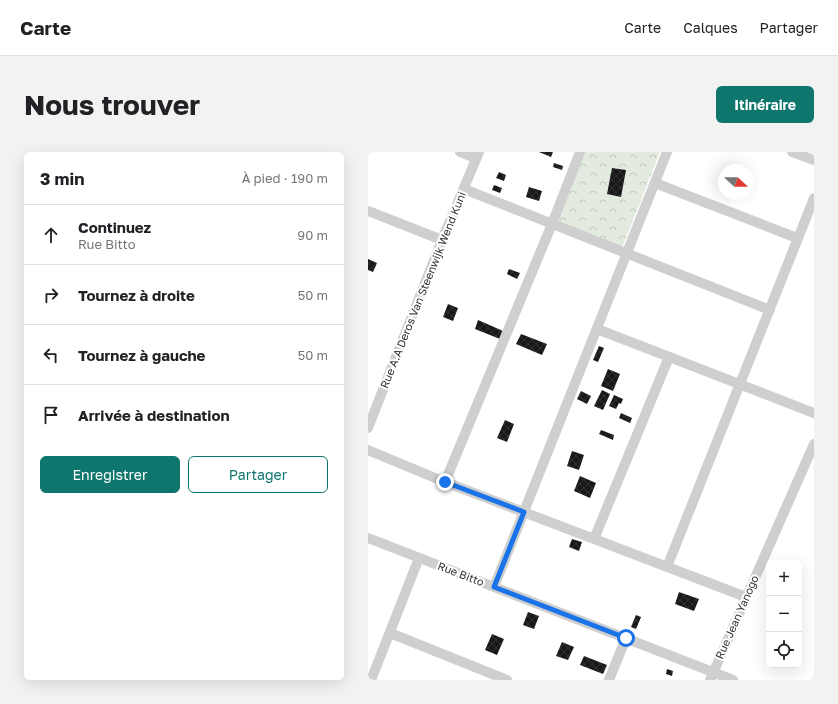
<!DOCTYPE html>
<html lang="fr">
<meta charset="utf-8">
<style>
:root{--surface:#fff;--page:#f2f2f2;--text:#202124;--muted:#757577;--line:#e0e0e0;--accent:#0f766e}
body{margin:0;font-family:"Golos Text",sans-serif;background:var(--page);color:var(--text)}
.controls{position:absolute;right:12px;bottom:12px;display:grid;overflow:hidden;border-radius:6px;box-shadow:0 4px 16px #0002}
.controls button{width:36px;height:36px;display:grid;place-items:center;padding:0;border:0;border-bottom:1px solid var(--line);background:var(--surface);color:var(--text);font:20px sans-serif}
.compass{position:absolute;left:350px;top:12px;width:36px;height:36px;border-radius:50%;background:var(--surface);box-shadow:0 4px 16px #0002;rotate:112deg}
.stop{position:absolute;width:12px;height:12px;margin:-9px;border:3px solid #1a73e8;border-radius:50%;background:#fff}
.stop.end{background:#1a73e8;border-color:#fff;box-shadow:0 1px 4px #0008}
.list{margin:0;padding:0;list-style:none}
h2{display:flex;justify-content:space-between;align-items:center;height:52px;margin:0;padding:0 16px;font-size:17px}
h2 small{font-size:13px;font-weight:400;color:var(--muted)}
.list li{display:grid;grid-template-columns:26px 1fr auto;gap:12px;align-items:center;box-sizing:border-box;height:60px;padding:0 16px;border-top:1px solid var(--line)}
.list b{display:block;font-size:15px;white-space:nowrap}
.list p{margin:0;font-size:13px;white-space:nowrap;color:var(--muted)}
.list em{font-size:13px;font-style:normal;color:var(--muted)}
.actions{display:flex;gap:8px;padding:12px 16px}
.actions a{flex:1;padding:9px 0;border:1px solid var(--accent);border-radius:6px;text-align:center;font-size:14px;color:var(--accent)}
.actions .main{background:var(--accent);color:#fff}
.icon{flex:none;width:22px;height:22px;fill:none;stroke:currentColor;stroke-width:2;stroke-linecap:round;stroke-linejoin:round}
.map{position:relative;flex:none;width:446px;height:528px;overflow:hidden;border-radius:6px}
header{display:flex;align-items:center;gap:24px;box-sizing:border-box;height:56px;padding:0 20px;background:var(--surface);border-bottom:1px solid var(--line)}
header strong{font-size:19px}
nav{display:flex;gap:22px;margin-inline-start:auto;font-size:14px}
.intro{display:flex;align-items:center;justify-content:space-between;box-sizing:border-box;height:96px;padding:0 24px}
h1{margin:0;font-size:28px}
.button{padding:10px 18px;border-radius:6px;background:var(--accent);color:#fff;font-size:14px;font-weight:700}
main{display:flex;gap:24px;padding:0 24px}
aside{flex:1;background:var(--surface);border-radius:6px;box-shadow:0 4px 16px #0002}
.map>svg:first-child{display:block}
</style>
<header>
<strong>Carte</strong>
<nav><a>Carte</a><a>Calques</a><a>Partager</a></nav>
</header>
<div class="intro"><h1>Nous trouver</h1><a class="button">Itinéraire</a></div>
<main>
<aside>
<h2>3 min<small>À pied · 190 m</small></h2>
<ul class="list">
<li><svg class="icon" aria-label="ahead" viewBox="0 0 24 24"><path d="M12 20V5M6 11l6-6 6 6"/></svg><div><b>Continuez</b><p>Rue Bitto</p></div><em>90 m</em></li>
<li><svg class="icon" aria-label="right" viewBox="0 0 24 24"><path d="M7 20v-9h11M14 6l5 5-5 5"/></svg><div><b>Tournez à droite</b></div><em>50 m</em></li>
<li><svg class="icon" aria-label="left" viewBox="0 0 24 24"><path d="M17 20v-9H6M10 6l-5 5 5 5"/></svg><div><b>Tournez à gauche</b></div><em>50 m</em></li>
<li><svg class="icon" aria-label="arrive" viewBox="0 0 24 24"><path d="M6 21V4h12l-3 4 3 4H6"/></svg><div><b>Arrivée à destination</b></div></li>
</ul>
<div class="actions"><a class="main">Enregistrer</a><a>Partager</a></div>
</aside>
<div class="map">
<svg width="446" height="528" viewBox="0 0 446 528">
<defs>
<pattern id="park-crowns" width="20" height="18" patternUnits="userSpaceOnUse"><rect width="20" height="18" fill="#e3eadf"/><path d="M2 6a3 3 0 1 1 6 0M12 15a3 3 0 1 1 6 0" fill="none" stroke="#c3c9c0"/></pattern>
<pattern id="building-cross-hatch" width="8" height="8" patternUnits="userSpaceOnUse"><rect width="8" height="8" fill="#191919"/><path d="M0 0l8 8M0 8l8-8" fill="none" stroke="#323232"/></pattern>
</defs>
<rect width="100%" height="100%" fill="#fff"/>
<!-- park -->
<path fill="url(#park-crowns)" d="M214,0H292L254,96L186,69Z"/>
<!-- building -->
<path fill="url(#building-cross-hatch)" d="M171,0H185L183,5Z
M186,11L195,14L194,18L185,15Z
M244,16L258,18L253,45L239,42Z
M131,20L138,23L136,29L128,26Z
M126,33L134,36L132,41L124,38Z
M161,35L174,39L171,49L158,45Z
M0,107L9,111L5,120L0,118Z
M141,117L152,121L149,127L139,122Z
M80,152L90,156L85,169L75,165Z
M110,168L135,179L132,187L107,177Z
M153,182L179,192L174,203L148,192Z
M231,194L236,196L230,210L225,208Z
M240,217L252,222L245,239L233,234Z
M234,238L242,242L235,258L226,254Z
M213,239L223,244L219,252L209,247Z
M246,243L255,247L253,252L251,251L248,257L241,254Z
M253,261L264,266L262,271L251,266Z
M137,268L146,272L139,290L129,286Z
M233,278L246,283L245,288L231,282Z
M204,299L216,303L211,318L199,314Z
M212,324L228,331L222,346L206,339Z
M204,387L214,390L211,399L201,395Z
M311,440L331,447L326,459L307,452Z
M160,460L171,464L166,477L155,473Z
M268,463L273,465L268,477L263,475Z
M124,482L136,487L129,503L117,498Z
M194,490L206,495L200,508L188,504Z
M216,504L239,513L235,522L212,513Z
M299,517L305,519L304,524L298,522Z"/>
<g fill="none" stroke-linecap="round" stroke-linejoin="round">
<!-- minor -->
<path stroke="#cfcfcf" stroke-width="10" d="M92,0L108,6
M424,0L446,8
M287,31L429,86
M96,37L402,158
M0,59L74,88
M229,177L446,261
M0,276L74,88L111,0
M0,298L77,330L378,445
M77,330L184,72L212,0
M0,386L365,528
M226,387L301,205
M299,415L446,46
M126,435L299,0
M22,481L139,528
M3,528L51,406
M241,528L258,486
M342,528L446,292"/>
</g>
<g fill="none" stroke-linecap="round" stroke-linejoin="round">
<!-- route -->
<path stroke="#1a73e8" stroke-width="5" d="M77,330L156,360L126,435L258,486"/>
</g>
<g text-anchor="middle" stroke-width="4" stroke-linejoin="round" paint-order="stroke">
<!-- street labels -->
<g font-size="11" fill="#323232" stroke="#fff">
<text transform="translate(55 138) rotate(-68)" y="4">Rue A.A Deros Van Steenwijk Wend Kuni</text>
<text transform="translate(93 422) rotate(21)" y="4">Rue Bitto</text>
<text transform="translate(369 465) rotate(-66)" y="4">Rue Jean Yanogo</text>
</g>
</g>
</svg>
<div class="controls">
<button>+</button>
<button>−</button>
<button><svg class="icon" aria-label="locate" viewBox="0 0 24 24"><circle cx="12" cy="12" r="6"/><path d="M12 2v4M12 18v4M2 12h4M18 12h4"/></svg></button>
</div>
<svg class="compass" viewBox="-18 -18 36 36"><path d="M0-13l5 13h-10z" fill="#e53935"/><path d="M0 13l5-13h-10z" fill="#757577"/></svg>
<div class="stop" style="left:258px;top:486px"></div>
<div class="stop end" style="left:77px;top:330px"></div>
</div>
</main>
